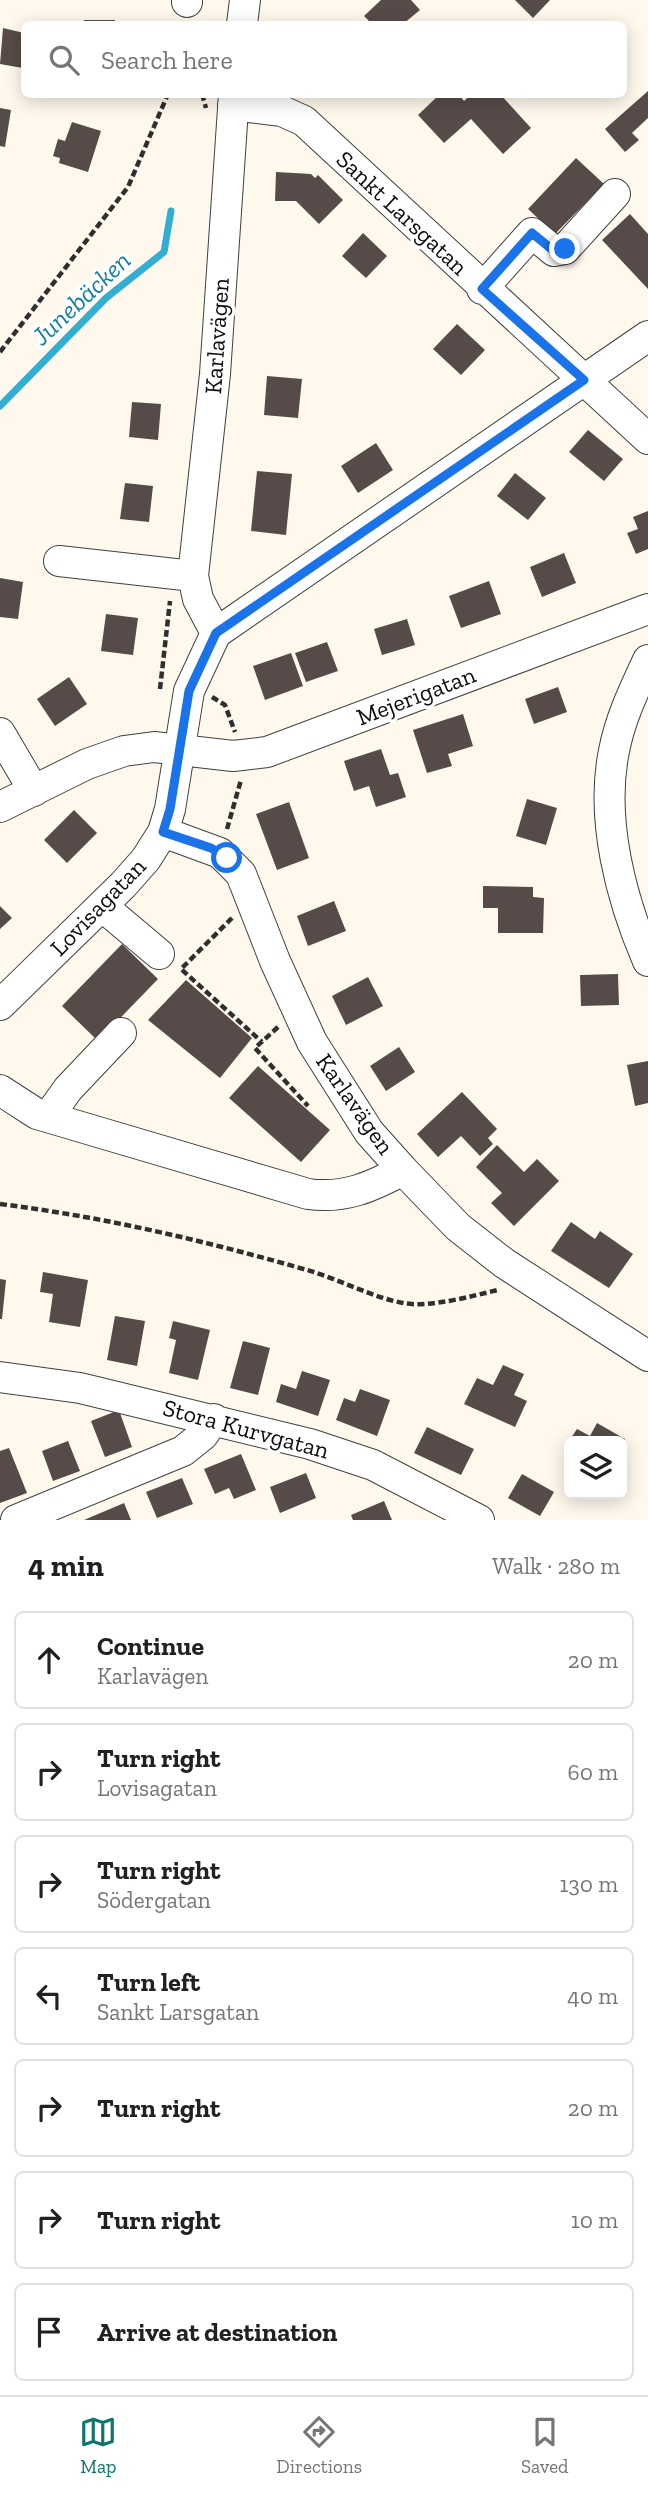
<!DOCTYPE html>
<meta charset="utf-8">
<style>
:root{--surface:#fff;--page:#f6f6f6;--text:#202124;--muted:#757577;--line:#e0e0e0;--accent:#0f766e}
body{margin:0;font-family:"Zilla Slab",serif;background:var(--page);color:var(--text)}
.controls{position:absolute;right:21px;bottom:21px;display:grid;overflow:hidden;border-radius:10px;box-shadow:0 4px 18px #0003}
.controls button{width:63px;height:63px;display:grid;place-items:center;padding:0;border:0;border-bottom:2px solid var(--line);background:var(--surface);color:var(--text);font:35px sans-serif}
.stop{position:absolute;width:21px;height:21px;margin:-16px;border:5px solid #1a73e8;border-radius:50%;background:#fff}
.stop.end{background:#1a73e8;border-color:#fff;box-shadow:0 2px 7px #0008}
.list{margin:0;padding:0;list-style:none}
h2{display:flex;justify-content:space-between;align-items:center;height:91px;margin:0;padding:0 28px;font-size:30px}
h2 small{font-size:23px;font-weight:400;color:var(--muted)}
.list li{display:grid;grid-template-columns:46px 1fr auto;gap:21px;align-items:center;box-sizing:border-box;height:98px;margin:0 14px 14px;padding:0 14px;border:2px solid var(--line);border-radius:10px}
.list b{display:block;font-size:26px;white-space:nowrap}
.list p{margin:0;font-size:23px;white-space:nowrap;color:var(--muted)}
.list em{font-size:23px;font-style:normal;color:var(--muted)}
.icon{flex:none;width:38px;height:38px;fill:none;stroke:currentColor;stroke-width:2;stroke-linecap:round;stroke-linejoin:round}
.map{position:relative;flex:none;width:648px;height:1520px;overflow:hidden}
.search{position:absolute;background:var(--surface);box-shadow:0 4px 18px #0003;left:21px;right:21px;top:21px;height:77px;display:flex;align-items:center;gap:18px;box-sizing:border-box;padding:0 24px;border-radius:10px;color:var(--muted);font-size:26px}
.sheet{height:875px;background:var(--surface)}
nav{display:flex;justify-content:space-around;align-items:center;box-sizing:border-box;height:98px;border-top:2px solid var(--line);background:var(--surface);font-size:19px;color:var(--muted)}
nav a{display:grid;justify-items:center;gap:4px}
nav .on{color:var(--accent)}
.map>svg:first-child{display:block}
</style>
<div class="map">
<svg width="648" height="1520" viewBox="0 0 648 1520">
<rect width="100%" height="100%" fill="#fff8ec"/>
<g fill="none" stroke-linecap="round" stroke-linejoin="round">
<!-- stream -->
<path stroke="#32aed3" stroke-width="7" d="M0,406L106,298L164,252L171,211"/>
</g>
<!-- building -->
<path fill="#564b48" d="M381,0H411L420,10L403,24H372L364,16Z
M515,0H550L533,18Z
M84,20H115V24H84Z
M3,28L24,33L23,68L0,64Z
M648,91V118L632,133L639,140L625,152L605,129Z
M440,94H458L464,101L472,94H500L531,128L503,154L471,119L444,143L418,115Z
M0,108L11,110L5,147L0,146Z
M72,122L101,131L88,172L59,163L60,158L53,156L58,139L65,141Z
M576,158L604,184L555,234L528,209Z
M276,172L311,174L315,178L318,175L343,200L319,224L296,201H275Z
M630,214L648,234V289L602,240Z
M363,233L387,256L366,278L342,256Z
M457,324L485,350L461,375L433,349Z
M267,376L302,379L298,418L264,415Z
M132,402L161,404L158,440L129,437Z
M588,430L623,459L604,481L569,452Z
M376,443L393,470L358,493L341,466Z
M257,471L292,474L286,535L251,531Z
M515,473L546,498L528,520L497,496Z
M125,483L153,486L149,522L120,519Z
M648,511V549L636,554L627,533L638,529L633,517Z
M564,553L576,583L542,597L530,567Z
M0,578L23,582L18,619L0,617Z
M489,581L501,614L461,628L449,596Z
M106,614L138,618L133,655L101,651Z
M407,619L415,645L382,655L374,629Z
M327,642L338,671L306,682L295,653Z
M291,653L303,686L265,700L253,666Z
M69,677L87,704L55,726L37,699Z
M558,687L567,712L534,724L525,699Z
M463,714L473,746L448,754L452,766L427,773L413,730Z
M381,749L390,775L398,773L406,797L376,807L369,786L354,791L344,761Z
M527,799L557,808L546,845L516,836Z
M289,802L309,858L277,870L256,814Z
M74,810L97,833L67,863L44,840Z
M483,886L533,887V897L544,898L543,933H498V908H483Z
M334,901L346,931L308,946L297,916Z
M0,906L12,918L0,929Z
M122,944L158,979L98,1041L62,1006Z
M618,974L619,1005L581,1006L580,975Z
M368,977L383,1006L346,1025L332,996Z
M186,980L252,1038L220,1078L148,1020Z
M399,1047L415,1072L386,1091L370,1066Z
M648,1061V1103L635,1106L627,1065Z
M258,1066L330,1130L301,1162L229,1098Z
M462,1092L497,1129L488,1138L493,1144L480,1156L461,1136L438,1157L417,1134Z
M497,1145L524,1172L537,1159L559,1181L514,1226L491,1203L502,1193L476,1167Z
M571,1222L595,1239L600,1231L633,1254L609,1288L551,1251Z
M43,1272L88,1280L80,1327L49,1322L53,1294L40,1292Z
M0,1279L6,1280L2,1319H0Z
M115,1316L145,1321L137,1366L107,1360Z
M173,1321L210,1330L198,1380L169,1373L176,1340L169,1338Z
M243,1341L270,1348L258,1395L230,1388Z
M503,1365L524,1374L514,1395L527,1401L515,1427L464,1404L477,1378L493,1385Z
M302,1371L330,1380L318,1416L276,1402L281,1384L296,1389Z
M360,1389L390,1400L377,1436L336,1420L344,1398L355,1402Z
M119,1410L132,1447L105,1457L91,1421Z
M597,1423L625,1439L622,1446V1441H569L577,1429L590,1436Z
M427,1427L474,1449L461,1475L414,1453Z
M68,1441L80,1471L53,1481L42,1451Z
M9,1448L27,1493L0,1503V1451Z
M241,1454L256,1490L234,1499L229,1488L215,1494L204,1469Z
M306,1473L316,1498L280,1513L270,1487Z
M522,1474L554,1492L540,1516L508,1498Z
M182,1478L193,1504L157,1518L146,1492Z
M384,1501L392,1520H353L351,1515Z
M124,1503L131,1520H84Z"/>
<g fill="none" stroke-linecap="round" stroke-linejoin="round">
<defs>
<path id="minor" d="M187,0V2
M242,24L245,0
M233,105L282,111L304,121L648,439
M482,289L532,233L554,251L565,249L615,194
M59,561L193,576
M216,633L198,599L193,576L215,374L234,94
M648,660C634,690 620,719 614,751C600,819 621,899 648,961
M0,733L34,791
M0,807L87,764L124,751L154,747L233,756L267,752L648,609
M163,832L220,853L241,874L275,961L312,1042L369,1132L403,1170L458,1227L504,1263L648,1356
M102,906L159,954
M0,1005L123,885L146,859L163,832L170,809L189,691L216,633L648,336
M0,1090L37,1114L308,1194C345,1199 371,1187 403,1170
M48,1117L68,1089L121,1033
M0,1377L80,1388L310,1444L373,1465L479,1520
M16,1520L183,1451L203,1435L214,1419"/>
</defs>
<!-- minor casing -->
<use href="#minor" stroke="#404040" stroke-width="32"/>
<!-- path -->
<path stroke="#2f2f2f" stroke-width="4.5" stroke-dasharray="7 3.5" stroke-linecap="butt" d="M202,94L206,108
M0,352L128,187L168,94
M160,689L170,601
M212,697L225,705L235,732
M227,829L241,780
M232,918L181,969L262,1042
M278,1027L255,1048L308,1106
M0,1204C104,1217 206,1241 307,1270C339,1279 371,1297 403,1303C429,1308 472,1296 498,1290"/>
<!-- minor -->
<use href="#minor" stroke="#fff" stroke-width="30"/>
</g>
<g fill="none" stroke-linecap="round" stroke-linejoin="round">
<!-- route -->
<path stroke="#1a73e8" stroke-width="9" d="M227,858L211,848L163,832L170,809L189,691L216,633L584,380L482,289L532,233L554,251L565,249"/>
</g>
<g text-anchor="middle" stroke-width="7" stroke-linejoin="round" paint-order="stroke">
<!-- street labels -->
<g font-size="24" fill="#0d0d0d" stroke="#fff">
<text transform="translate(402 213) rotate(43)" y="8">Sankt Larsgatan</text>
<text transform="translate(217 336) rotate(-86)" y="8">Karlavägen</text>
<text transform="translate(416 696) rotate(-21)" y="8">Mejerigatan</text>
<text transform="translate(98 907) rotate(-46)" y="8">Lovisagatan</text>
<text transform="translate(355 1104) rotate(55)" y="8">Karlavägen</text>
<text transform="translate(246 1429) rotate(15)" y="8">Stora Kurvgatan</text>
</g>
<!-- water labels -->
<g font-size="26" font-style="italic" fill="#107da4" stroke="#fff">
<text transform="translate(81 298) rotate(-43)" y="9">Junebäcken</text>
</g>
</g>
</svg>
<div class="controls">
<button><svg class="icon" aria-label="layers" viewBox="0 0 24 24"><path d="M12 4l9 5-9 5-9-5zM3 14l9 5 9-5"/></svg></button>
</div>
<div class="stop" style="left:227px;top:858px"></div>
<div class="stop end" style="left:565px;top:249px"></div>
<div class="search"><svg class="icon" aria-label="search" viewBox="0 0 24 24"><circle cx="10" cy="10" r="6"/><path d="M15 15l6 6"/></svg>Search here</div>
</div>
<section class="sheet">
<h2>4 min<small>Walk · 280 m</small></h2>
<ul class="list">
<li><svg class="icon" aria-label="ahead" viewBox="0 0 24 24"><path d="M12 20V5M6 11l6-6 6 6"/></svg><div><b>Continue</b><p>Karlavägen</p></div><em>20 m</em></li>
<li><svg class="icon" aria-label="right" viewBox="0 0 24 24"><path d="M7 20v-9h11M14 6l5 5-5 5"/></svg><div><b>Turn right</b><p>Lovisagatan</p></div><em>60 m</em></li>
<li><svg class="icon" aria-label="right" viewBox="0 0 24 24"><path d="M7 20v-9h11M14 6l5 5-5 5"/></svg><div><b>Turn right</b><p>Södergatan</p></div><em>130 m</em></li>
<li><svg class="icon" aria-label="left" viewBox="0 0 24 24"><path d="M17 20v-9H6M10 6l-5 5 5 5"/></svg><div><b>Turn left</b><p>Sankt Larsgatan</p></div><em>40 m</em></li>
<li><svg class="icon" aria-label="right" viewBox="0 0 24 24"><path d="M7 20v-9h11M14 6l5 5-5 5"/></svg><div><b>Turn right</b></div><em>20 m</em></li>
<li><svg class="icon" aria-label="right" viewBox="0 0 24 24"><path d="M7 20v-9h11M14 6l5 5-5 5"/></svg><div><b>Turn right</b></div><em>10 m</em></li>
<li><svg class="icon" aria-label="arrive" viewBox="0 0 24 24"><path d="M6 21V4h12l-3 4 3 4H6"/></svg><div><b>Arrive at destination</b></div></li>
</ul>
</section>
<nav>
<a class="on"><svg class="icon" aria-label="map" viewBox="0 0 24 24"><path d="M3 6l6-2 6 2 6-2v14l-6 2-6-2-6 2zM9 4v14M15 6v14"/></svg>Map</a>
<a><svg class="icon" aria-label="directions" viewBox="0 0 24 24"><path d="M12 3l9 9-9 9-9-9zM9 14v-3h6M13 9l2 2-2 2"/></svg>Directions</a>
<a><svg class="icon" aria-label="saved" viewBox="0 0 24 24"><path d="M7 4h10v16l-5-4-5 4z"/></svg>Saved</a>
</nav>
